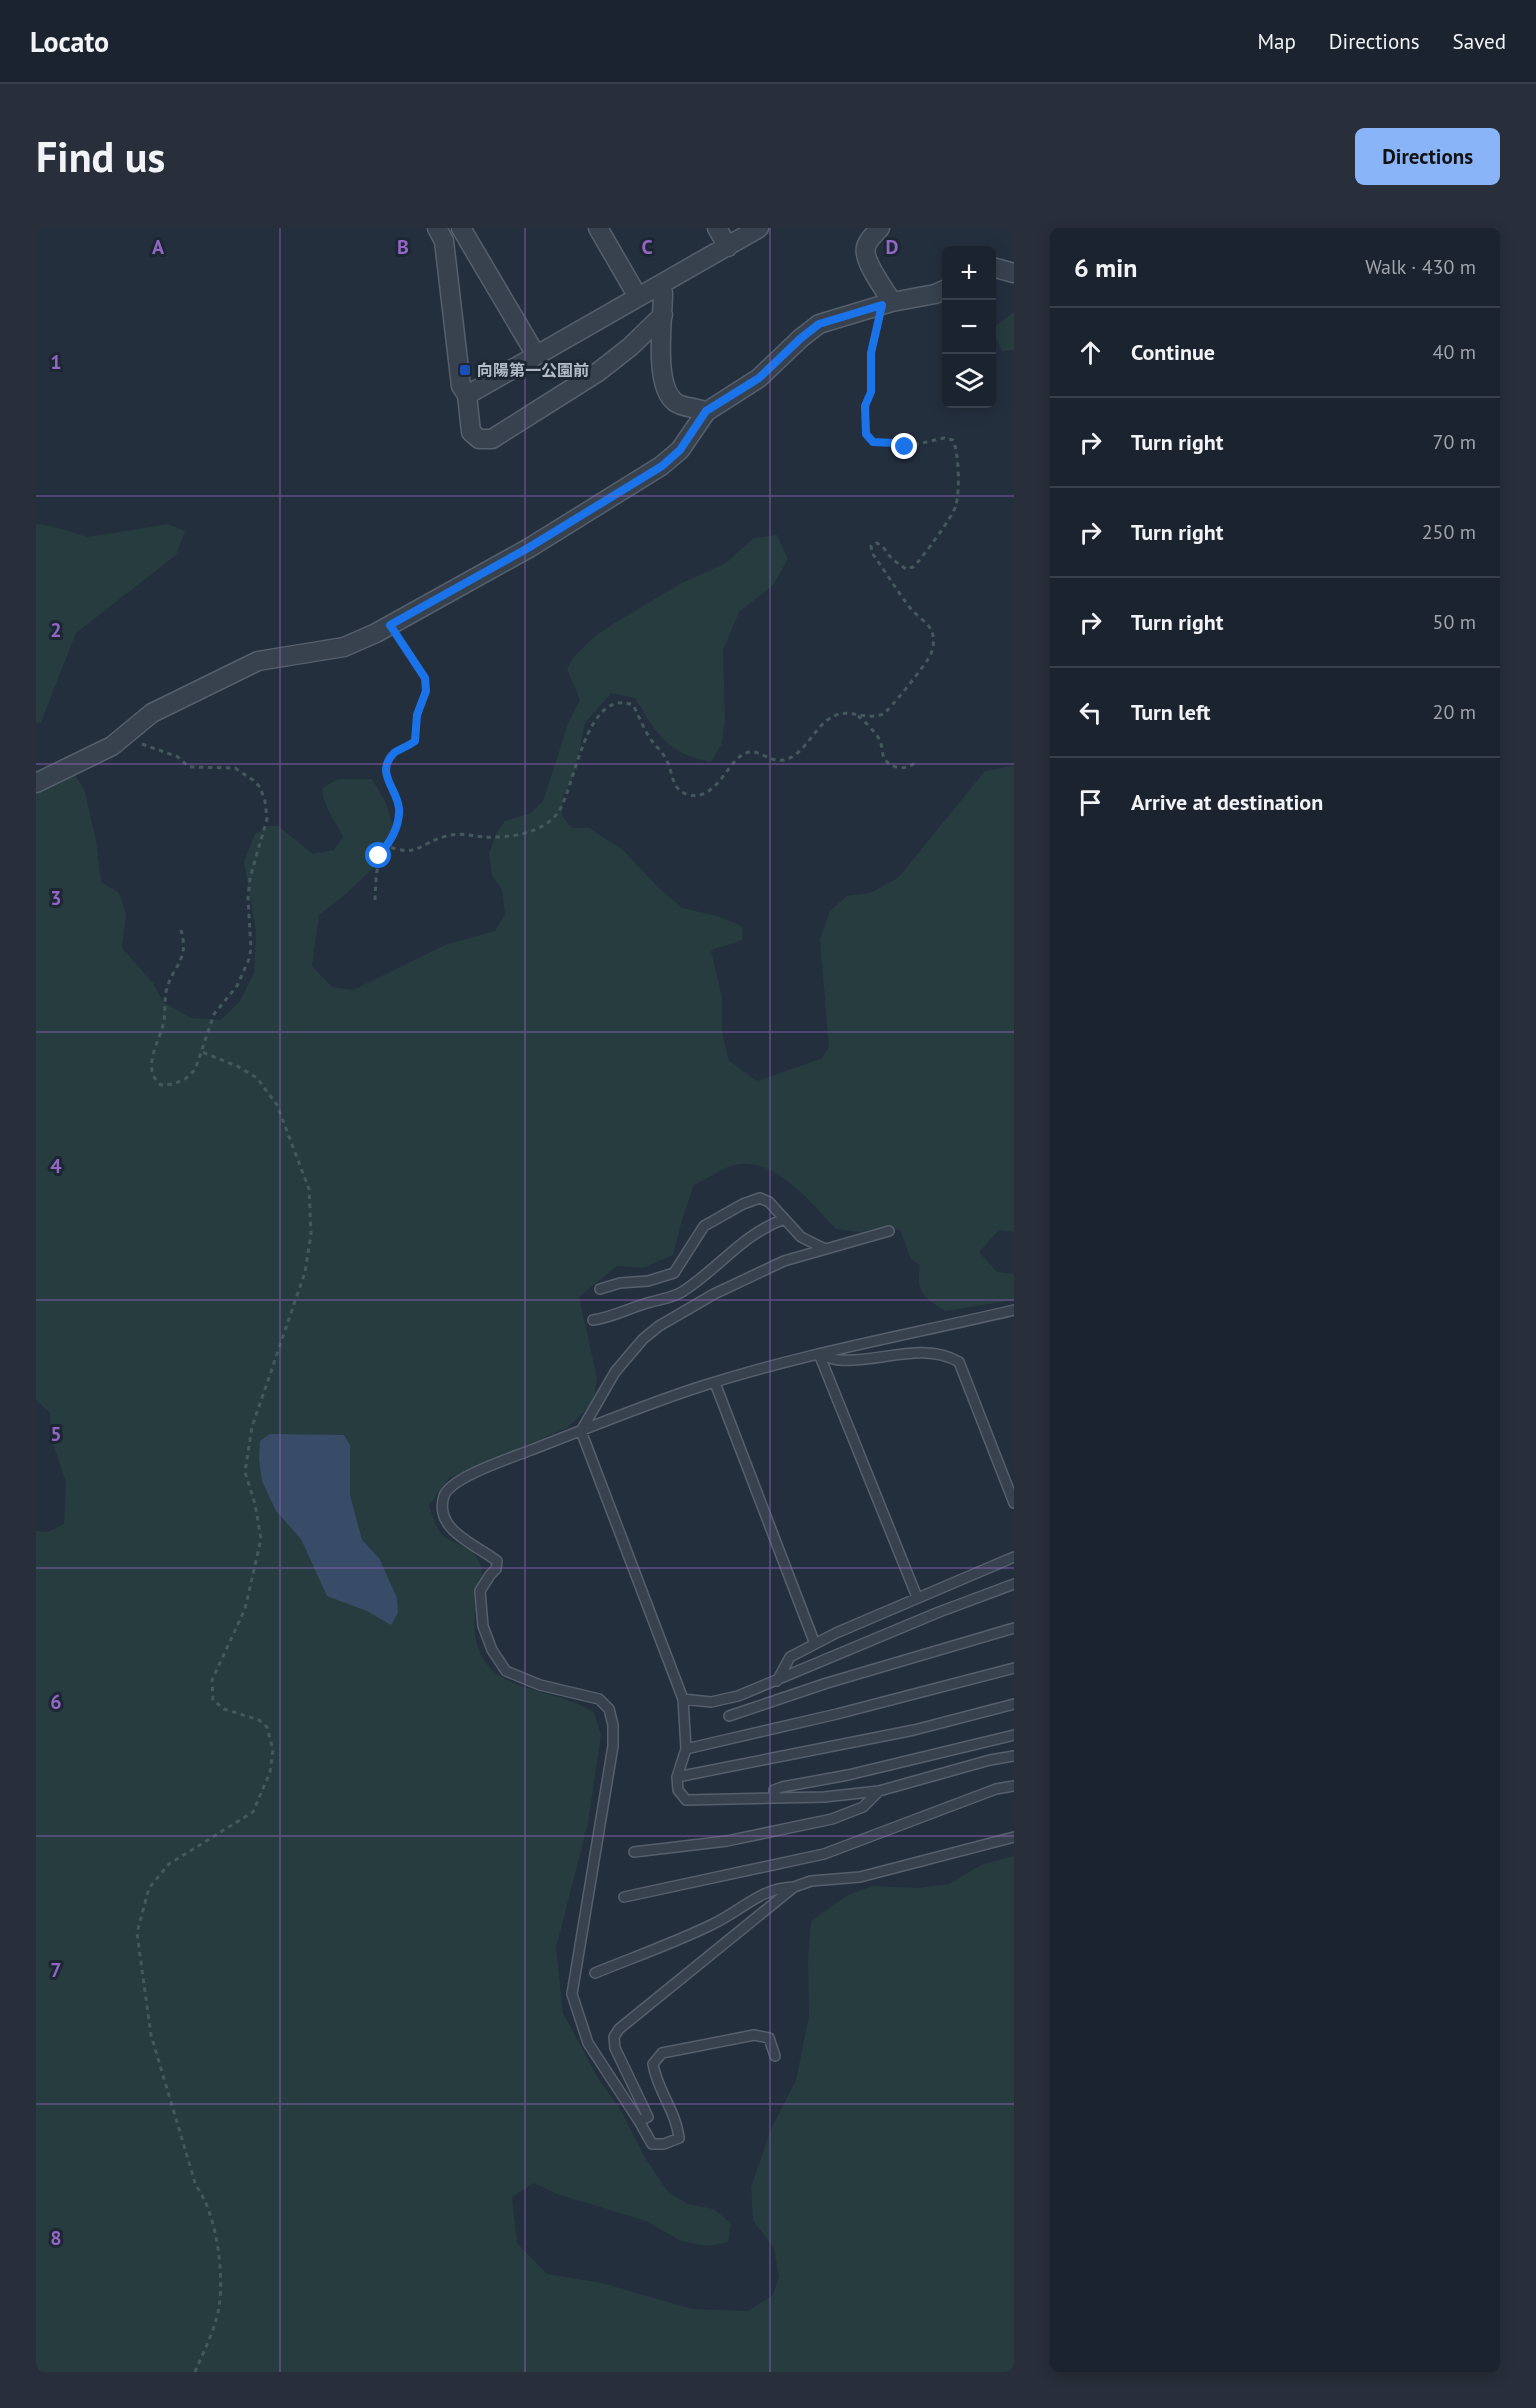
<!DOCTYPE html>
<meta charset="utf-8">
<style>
:root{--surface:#1b232e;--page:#282f3a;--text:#f1f3f6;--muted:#a0a4aa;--line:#39404a;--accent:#8ab4f8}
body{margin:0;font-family:"PT Sans","Noto Sans JP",sans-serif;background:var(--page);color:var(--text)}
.controls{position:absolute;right:18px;top:18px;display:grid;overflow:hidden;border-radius:9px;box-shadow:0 3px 15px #0003}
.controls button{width:54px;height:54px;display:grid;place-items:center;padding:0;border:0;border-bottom:2px solid var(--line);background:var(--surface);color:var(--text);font:30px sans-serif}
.stop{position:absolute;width:18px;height:18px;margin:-14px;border:4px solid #1a73e8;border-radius:50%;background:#fff}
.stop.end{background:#1a73e8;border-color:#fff;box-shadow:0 2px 6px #0008}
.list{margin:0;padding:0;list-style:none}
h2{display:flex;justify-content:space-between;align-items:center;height:78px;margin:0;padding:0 24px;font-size:26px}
h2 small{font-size:20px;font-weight:400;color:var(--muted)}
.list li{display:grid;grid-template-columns:39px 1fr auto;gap:18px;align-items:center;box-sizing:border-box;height:90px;padding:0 24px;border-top:2px solid var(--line)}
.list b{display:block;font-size:22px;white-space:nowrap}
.list em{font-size:20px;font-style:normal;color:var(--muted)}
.icon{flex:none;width:33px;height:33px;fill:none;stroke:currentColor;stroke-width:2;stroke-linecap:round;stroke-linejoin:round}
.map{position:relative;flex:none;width:978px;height:2144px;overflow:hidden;border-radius:9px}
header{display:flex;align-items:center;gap:36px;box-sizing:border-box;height:84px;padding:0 30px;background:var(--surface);border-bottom:2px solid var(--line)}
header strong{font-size:28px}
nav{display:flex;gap:33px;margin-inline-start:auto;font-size:21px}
.intro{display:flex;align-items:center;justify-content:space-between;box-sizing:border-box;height:144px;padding:0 36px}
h1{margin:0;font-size:42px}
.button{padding:15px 27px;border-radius:9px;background:var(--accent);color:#111;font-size:21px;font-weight:700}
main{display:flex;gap:36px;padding:0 36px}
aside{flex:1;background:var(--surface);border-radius:9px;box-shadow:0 3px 15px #0003}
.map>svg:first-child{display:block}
</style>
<header>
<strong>Locato</strong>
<nav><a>Map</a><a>Directions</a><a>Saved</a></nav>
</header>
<div class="intro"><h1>Find us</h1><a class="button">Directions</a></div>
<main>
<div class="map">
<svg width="978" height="2144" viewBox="0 0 978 2144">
<rect width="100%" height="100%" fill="#242f3e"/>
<!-- green -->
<path fill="#263c3f" d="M978,84V122L966,123L960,110V98Z
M0,296L15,298L52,309L132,296L149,303L140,327L40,405L5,494L0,495Z
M741,307L752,331L737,357L703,384L687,422L689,491L686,515L675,534C631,526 621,506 599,470L575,465L549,495L538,547L527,569L526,588L536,600H553L587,622L622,659L646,680L681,688L706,698L707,711C696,718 686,716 675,723L686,769V805L693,833L721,853L785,831L793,819L784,711L794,683L811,668L834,665L862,650L949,543L978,538V1004L963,1002L943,1024L961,1044L978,1046V1072L909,1083C887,1068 880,1066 884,1037L875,1031L864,1002L847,999L824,1004L800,1001C775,975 734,922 692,939C680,944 669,952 658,957L646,992L637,1027L607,1040L581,1038L543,1069L561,1150L557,1175L531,1200L413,1250L393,1278C396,1286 400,1301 406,1307C416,1316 433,1317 441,1330C453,1350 440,1362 439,1383C432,1470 506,1453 558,1484L565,1507L552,1595L520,1720L527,1785L563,1852L583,1879L608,1928L632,1964L652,1976L677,1981L695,1995L692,2014L671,2018L645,2013L610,1993L521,1966L497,1955L476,1969L481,2015L511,2046L566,2055L656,2081L712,2083L737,2067L743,2049L738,2020L717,1992L715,1959L735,1901L760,1852L773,1788L772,1730L775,1693L812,1667L836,1658L881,1660L913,1656L945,1637L978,1628V2144H0V1303L11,1304L28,1296L30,1254L15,1209L14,1185L0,1172V549L17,536L35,540L48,561L60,612L65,654L83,665L90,686L86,720L117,755L127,774L155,790L185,792L204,773L218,745L220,704L208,633L219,606L233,598H242L277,626L298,622L307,609C298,590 288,581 286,560L302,551H336L350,575L357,599L341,636L311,665L283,687L276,738L296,759L317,762L409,717L459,703L469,686L466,662L456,647L453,625L461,604L469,593L495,585L507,573L533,493L544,472L531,441L537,430L558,409L577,396L644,356L690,335L718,310Z"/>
<!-- water -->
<path fill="#394c67" d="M234,1206L308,1207L314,1217V1267L326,1312L343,1330L361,1370L362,1385L355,1397L331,1383L291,1368L265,1311L240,1283L226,1253L223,1232L224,1213Z"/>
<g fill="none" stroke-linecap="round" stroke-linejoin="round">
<defs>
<path id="lane" d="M564,1061L584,1055L612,1053L638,1045L668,998L707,976L724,970L733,974L765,1009L789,1021
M557,1092C578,1089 595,1079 615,1074C626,1071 635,1070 646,1064C682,1041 707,1006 748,991
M783,1126L881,1369
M786,1127C791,1129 798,1132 804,1132C843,1135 887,1113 923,1134L978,1275
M679,1155L779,1416
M545,1203L647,1471L650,1521L641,1549L642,1562L650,1572L788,1569L843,1563L954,1532L978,1528
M545,1203L579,1144L607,1111L623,1098L678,1066L748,1033L853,1003
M741,1453L754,1429L800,1405L978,1329
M647,1471L675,1474L702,1468L903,1384L978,1356
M693,1488L791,1455L978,1400
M650,1521L801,1486L978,1440
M641,1549L878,1502L978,1476
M738,1570V1562L746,1559L812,1547L978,1507
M598,1624L691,1613L796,1591L827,1579L843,1563
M588,1669L788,1626L960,1561L978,1558
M559,1745C598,1729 638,1715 675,1697C706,1683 723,1660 758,1659
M739,1828L733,1810L718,1807L626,1825L617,1836C621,1862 640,1883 643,1910L628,1916H616L603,1893L552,1815L536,1766L577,1518V1497L573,1481L563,1471L504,1457L470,1443L456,1422L447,1398L444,1363L454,1347L460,1341L461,1333C441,1317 397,1302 408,1268C415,1249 475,1230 495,1222C550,1201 605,1178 660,1160C764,1126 872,1107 978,1082
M603,1893L612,1889L579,1820L578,1809L583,1801L758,1659L775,1653L824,1649L978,1609"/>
<path id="street" d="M401,0L408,13L425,158L431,167L435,204L443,211H456L562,144L594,119L627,87
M425,0L500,127
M562,0L602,69
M681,0L692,19
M844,0C839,6 832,11 830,19C826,32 849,62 856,74
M956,39L978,45
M624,57L627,65C627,91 617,157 639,174C646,180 661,179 670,184
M431,167L723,0
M0,555L76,518L116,485L222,433L308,419L340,405L493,320L625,238L644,222L670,184L723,150L765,110L783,96L856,74L899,66L910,61"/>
</defs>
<!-- lane casing -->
<use href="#lane" stroke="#565f6c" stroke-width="12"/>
<!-- street casing -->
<use href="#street" stroke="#565f6c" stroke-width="21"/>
<!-- path -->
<path stroke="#44595c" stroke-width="3" stroke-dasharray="4.5 4.5" stroke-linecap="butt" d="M362,410L383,437L389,450L390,463L381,487L379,513C372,518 363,521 358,526C349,535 347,550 354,561C356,564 359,566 361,569C368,583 360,607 351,618C384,630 382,615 411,608C423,604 436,608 448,609C473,610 508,606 523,583C540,556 550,459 597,477C603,488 607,500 614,510C618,517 626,523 630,531C638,545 634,562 653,567C683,573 692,528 713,524C724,522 735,535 748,532C770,527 778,497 798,488C813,480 830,493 847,486C853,483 892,434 895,426C897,420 899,411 896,404C893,395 881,388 875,381C861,363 849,343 836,325L835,318L841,315L847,319L856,331L870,341L877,339C885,332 918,287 920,277C924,262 923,226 917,212L908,210L869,219L859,215L837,214L830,206L829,179L835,164V125L843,93
M822,488C828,493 841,505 844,513C846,517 846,523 847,527C852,541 868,543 879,535
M106,516L142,529L153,539L199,540L217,552L224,559L229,573L231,591L214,650L212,670L215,721L213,731L201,758L178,786L159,842L149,851L138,856L125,857C105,841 122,817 127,797C130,786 128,775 130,764C136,737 154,734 145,702
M339,672C340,653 339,635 350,619
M159,2144C166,2127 175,2110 180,2092C191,2059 182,1986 160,1958L115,1807L101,1705L113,1660L133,1636L217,1584L234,1544L237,1522L231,1499L223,1492L188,1481L177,1472L176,1452L209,1381L225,1311L219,1276L209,1244L216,1199L269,1044L275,1006L273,961L241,877L221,850L203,839L166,824"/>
<!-- lane -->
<use href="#lane" stroke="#38414e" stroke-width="9"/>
<!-- street -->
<use href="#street" stroke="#38414e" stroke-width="18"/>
</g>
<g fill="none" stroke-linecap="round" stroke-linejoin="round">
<!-- route -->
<path stroke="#1a73e8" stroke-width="8" d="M343,628C353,615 364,600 363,581C362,561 338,545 358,525C363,521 373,518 379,513L381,487L390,463L389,450L354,397L492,320L626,238L644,222L670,183L723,150L765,110L783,96L846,77L835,125V164L829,178L830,206L837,214L859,215L869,219"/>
</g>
<!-- grid -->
<path fill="none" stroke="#9266c3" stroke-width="1.5" stroke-opacity="0.55" d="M244,0V2144M489,0V2144M734,0V2144M0,268H978M0,536H978M0,804H978M0,1072H978M0,1340H978M0,1608H978M0,1876H978"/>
<!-- markers -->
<rect fill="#1a4fb4" stroke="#1d2633" stroke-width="2" x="423" y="136" width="12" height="12" rx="3"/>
<g text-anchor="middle" stroke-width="6" stroke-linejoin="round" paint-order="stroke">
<!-- poi labels -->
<g font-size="16" font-weight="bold" fill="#b4bcc9" stroke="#1d2633" text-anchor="start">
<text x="441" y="148">向陽第一公園前</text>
</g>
</g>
<g font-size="20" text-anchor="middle" font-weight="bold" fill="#9266c3" stroke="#1d2633" stroke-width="6" stroke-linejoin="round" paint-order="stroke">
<text x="122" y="26">A</text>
<text x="367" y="26">B</text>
<text x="611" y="26">C</text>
<text x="856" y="26">D</text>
<text x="20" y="141">1</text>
<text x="20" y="409">2</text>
<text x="20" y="677">3</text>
<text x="20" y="945">4</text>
<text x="20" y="1213">5</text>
<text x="20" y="1481">6</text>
<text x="20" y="1749">7</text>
<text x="20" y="2017">8</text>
</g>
</svg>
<div class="controls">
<button>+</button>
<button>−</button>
<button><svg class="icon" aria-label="layers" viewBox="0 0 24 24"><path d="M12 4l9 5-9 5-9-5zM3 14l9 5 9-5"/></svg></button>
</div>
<div class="stop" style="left:343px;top:628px"></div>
<div class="stop end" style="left:869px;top:219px"></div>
</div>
<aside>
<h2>6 min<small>Walk · 430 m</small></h2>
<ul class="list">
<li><svg class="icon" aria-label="ahead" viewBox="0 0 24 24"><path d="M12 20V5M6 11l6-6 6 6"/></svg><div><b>Continue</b></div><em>40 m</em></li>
<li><svg class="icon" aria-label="right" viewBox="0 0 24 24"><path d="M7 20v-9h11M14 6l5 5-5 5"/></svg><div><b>Turn right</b></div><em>70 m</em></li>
<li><svg class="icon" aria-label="right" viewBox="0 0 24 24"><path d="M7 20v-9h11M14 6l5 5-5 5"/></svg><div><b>Turn right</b></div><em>250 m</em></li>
<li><svg class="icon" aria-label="right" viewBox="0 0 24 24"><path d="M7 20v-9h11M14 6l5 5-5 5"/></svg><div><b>Turn right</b></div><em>50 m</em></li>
<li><svg class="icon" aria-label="left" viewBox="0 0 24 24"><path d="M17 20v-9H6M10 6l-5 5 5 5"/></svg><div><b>Turn left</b></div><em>20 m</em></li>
<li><svg class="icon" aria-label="arrive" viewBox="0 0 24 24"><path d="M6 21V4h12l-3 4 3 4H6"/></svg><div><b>Arrive at destination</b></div></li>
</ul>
</aside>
</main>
